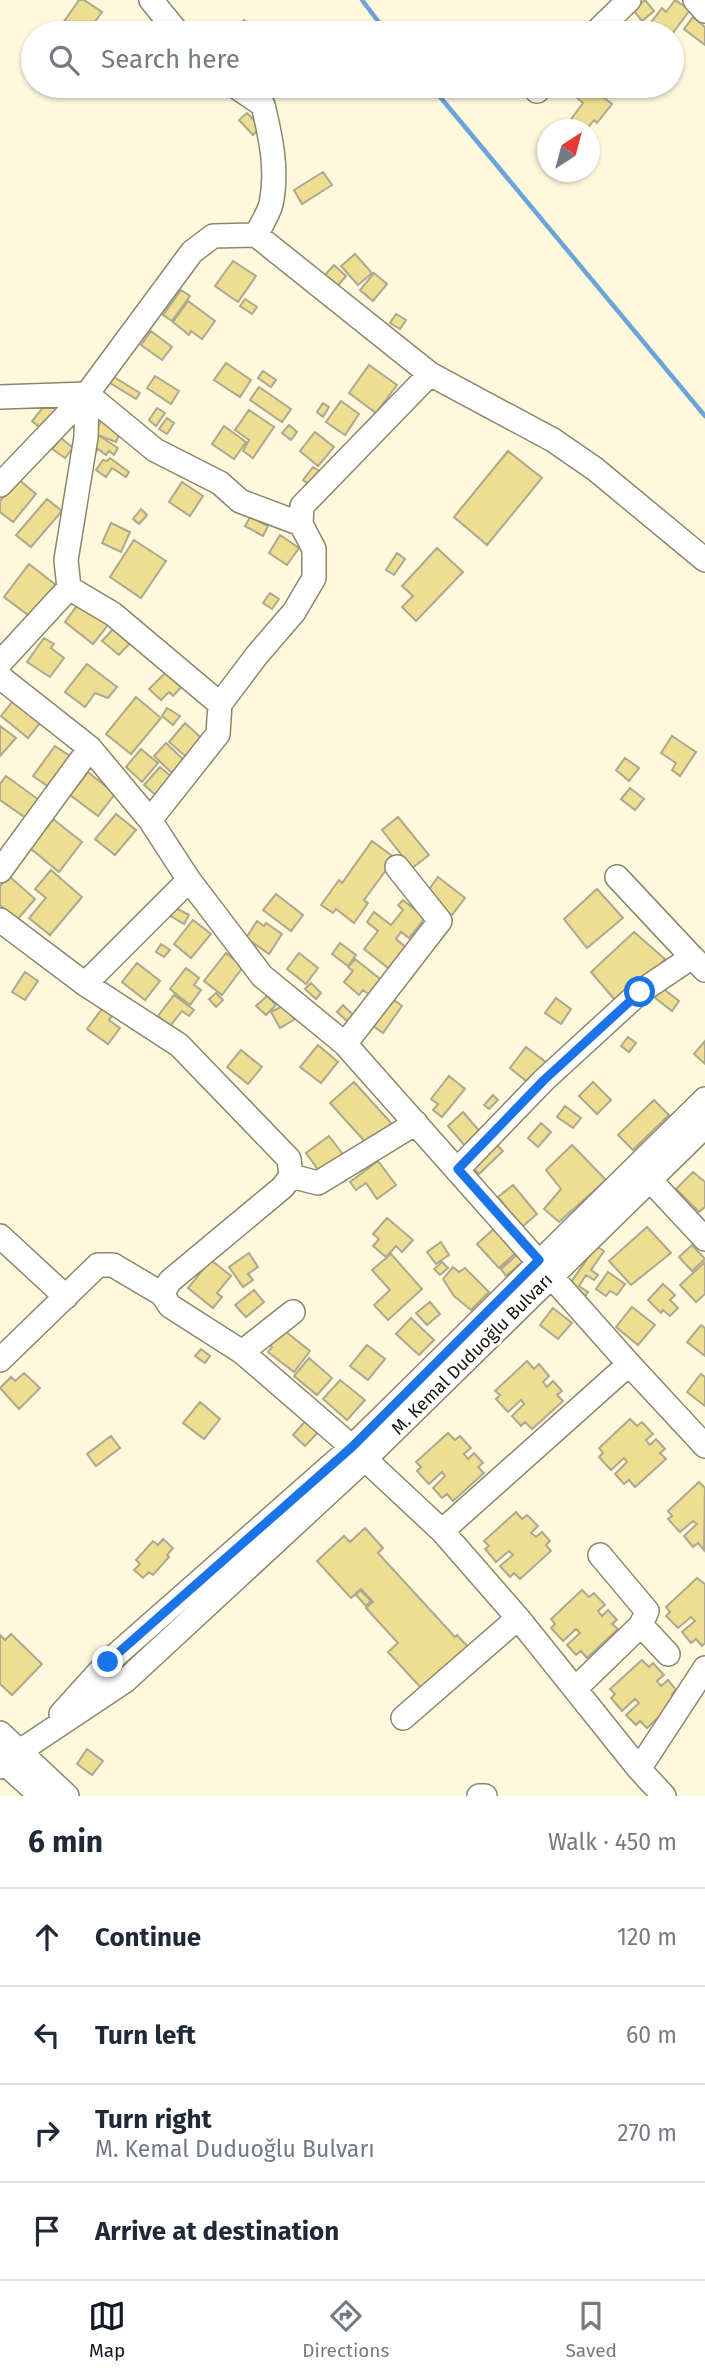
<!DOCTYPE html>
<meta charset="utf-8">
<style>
:root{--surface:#fff;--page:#f2f2f3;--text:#1f2937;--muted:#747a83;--line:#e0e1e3;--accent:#111827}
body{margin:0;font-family:"Fira Sans",sans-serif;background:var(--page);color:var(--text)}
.compass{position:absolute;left:537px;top:119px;width:63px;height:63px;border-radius:50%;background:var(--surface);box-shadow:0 2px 5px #0004;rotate:36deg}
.stop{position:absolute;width:21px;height:21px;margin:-16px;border:5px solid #1a73e8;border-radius:50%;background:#fff}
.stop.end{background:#1a73e8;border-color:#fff;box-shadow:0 2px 7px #0008}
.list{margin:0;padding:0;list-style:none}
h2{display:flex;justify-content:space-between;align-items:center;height:91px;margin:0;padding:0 28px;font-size:30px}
h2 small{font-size:23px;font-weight:400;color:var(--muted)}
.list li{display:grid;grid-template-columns:46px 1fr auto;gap:21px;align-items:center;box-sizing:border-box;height:98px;padding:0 28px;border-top:2px solid var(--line)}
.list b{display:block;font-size:26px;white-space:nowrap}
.list p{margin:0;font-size:23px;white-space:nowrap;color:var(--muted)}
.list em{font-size:23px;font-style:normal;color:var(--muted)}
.icon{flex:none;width:38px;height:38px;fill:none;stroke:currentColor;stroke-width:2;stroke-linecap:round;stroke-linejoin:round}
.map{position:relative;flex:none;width:705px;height:1796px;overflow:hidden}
.search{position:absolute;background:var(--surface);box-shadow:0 2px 5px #0004;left:21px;right:21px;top:21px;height:77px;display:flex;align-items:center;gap:18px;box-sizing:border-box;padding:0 24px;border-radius:38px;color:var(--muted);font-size:26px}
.sheet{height:483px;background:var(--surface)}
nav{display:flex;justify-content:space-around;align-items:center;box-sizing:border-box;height:98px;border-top:2px solid var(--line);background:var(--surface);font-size:19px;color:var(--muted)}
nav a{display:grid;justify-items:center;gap:4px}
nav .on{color:var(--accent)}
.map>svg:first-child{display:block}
</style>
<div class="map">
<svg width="705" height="1796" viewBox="0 0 705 1796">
<rect width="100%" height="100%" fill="#fef9dd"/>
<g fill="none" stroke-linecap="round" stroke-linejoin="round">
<!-- stream -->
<path stroke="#6ca4da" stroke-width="4.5" d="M362,0L387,33
M431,86L705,416"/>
</g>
<!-- building -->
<path fill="#edde91" stroke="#ada88e" stroke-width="2" d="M79,0H84L102,12L87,33H78L63,23Z
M645,0L654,11L642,21L633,10Z
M675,0L690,10L672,34L643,33L662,8L666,12Z
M693,17L705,27V45L684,29Z
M244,20L261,33H234Z
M585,86H595L603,92L600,95L612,104L597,123L594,120L586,130L581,126L578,130H571L566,126L583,103L576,97Z
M247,113L261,127L253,135L239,120Z
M323,172L332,185L302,204L294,190Z
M355,254L372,273L358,285L341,266Z
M233,261L256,276L238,302L215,286Z
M334,265L346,276L336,288L324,276Z
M374,273L387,284L373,301L360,290Z
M181,290L190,296L172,321L163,315Z
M245,299L257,307L252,314L240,306Z
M188,301L215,321L202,339L191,331L189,335L173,322Z
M396,314L406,320L400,329L390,323Z
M151,331L172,347L162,360L141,345Z
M226,363L251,380L240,397L214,380Z
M369,365L397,385L376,413L349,393Z
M263,371L276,380L271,387L258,378Z
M155,376L179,391L171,404L147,388Z
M114,377L140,393L136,399L110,383Z
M259,387L291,409L282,422L250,400Z
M49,400L62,411L45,432L32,421Z
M341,401L359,414L345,435L326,422Z
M323,403L329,407L323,417L317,412Z
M157,408L165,413L156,426L149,420Z
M249,410L274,427L253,458L243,451L249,440L235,430Z
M167,418L174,423L167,434L159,429Z
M101,420L122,428L116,442L95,434Z
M289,425L297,432L291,440L282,433Z
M224,426L246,442L234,459L212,444Z
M315,432L334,447L318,466L300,451Z
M98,435L118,448L114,455L109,451L106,455L98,449L94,455L88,451Z
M61,438L73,448L65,458L52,449Z
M508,451L542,478L487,545L454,517Z
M110,458L129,472L126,477L112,468L106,477L96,470L103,460L107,461Z
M313,467L321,472L311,486L303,480Z
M18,479L36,494L13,522L0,512V501Z
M182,482L203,496L190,516L169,502Z
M47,499L62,511L31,547L16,535Z
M141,509L147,515L139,524L133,519Z
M250,517L268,526L263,536L245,526Z
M111,523L130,532L121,552L102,543Z
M280,535L299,548L287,565L269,553Z
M134,540L166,561L141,598L110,577Z
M437,548L463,572L416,621L402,607L413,596L402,586Z
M397,553L405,559L394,575L386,570Z
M29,564L56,585L32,618L4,597Z
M270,593L279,599L272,609L263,603Z
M79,603L108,625L93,644L65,622Z
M114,628L131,642L119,655L102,641Z
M44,638L54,644L51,648L64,658L50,677L27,662Z
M87,664L117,687L108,698L95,693L85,707L65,692Z
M169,669L185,683L173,696L169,692L161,700L149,689Z
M136,697L161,718L131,754L106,734Z
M13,701L41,722L28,738L1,716Z
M167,708L180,716L173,725L162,716Z
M185,723L207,743L192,762L169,742Z
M0,726L16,738L0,756Z
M672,736L696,752L680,776L672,770L676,763L661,753Z
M166,743L186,762L174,775L154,756Z
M55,746L70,756L52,789L33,776Z
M141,749L158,763L142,782L126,767Z
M625,758L639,768L629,781L616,770Z
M160,767L174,779L158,797L144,785Z
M88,772L115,794L98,816L70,795Z
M6,776L39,800L26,818L0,800V784Z
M630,788L644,799L635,810L621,799Z
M116,814L136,830L115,855L95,839Z
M398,817L429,855L412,868L382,830Z
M53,819L82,842L59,872L30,848Z
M372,841L395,858L364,900L368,903L354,923L336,909L333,913L321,905L339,880L342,883Z
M51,870L82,897L50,935L29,918L46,898L35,889Z
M9,876L35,899L17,920L0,905V886Z
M438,877L465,898L452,915L425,895Z
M597,889L623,918L587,948L564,919Z
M276,894L303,915L291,931L263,910Z
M403,900L425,918L409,938L401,932L396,939L409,950L392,971L364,949L378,931L367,922L374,912L391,925L403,910L398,905Z
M174,907L189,915L184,924L169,915Z
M193,920L211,934L191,958L174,944Z
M257,921L264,926L266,923L282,934L269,954L246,938Z
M634,932L665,959L620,1006L591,972Z
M340,943L356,955L348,966L332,954Z
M161,944L170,950L164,957L156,952Z
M226,953L243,967L222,995L204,981Z
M299,953L318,968L306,984L287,969Z
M355,959L384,982L373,997L363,990L359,995L344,982L353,971L348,967Z
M137,963L160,981L145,1000L122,982Z
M186,968L199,978L194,985L201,990L190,1005L170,989Z
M25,972L38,981L25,1000L12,992Z
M311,983L321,993L316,999L305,989Z
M661,987L679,1001L672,1011L654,997Z
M216,993L223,1000L216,1007L209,999Z
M174,995L194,1010L189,1016L182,1011L170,1026L158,1016Z
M267,996L276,1005L266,1015L256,1006Z
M391,998L402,1006L383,1033L372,1025Z
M556,998L571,1009L561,1024L545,1013Z
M286,1004L295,1019L280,1028L271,1012Z
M343,1005L354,1016L348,1022L337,1012Z
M104,1006L114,1013L109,1020L120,1028L108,1044L87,1029Z
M628,1037L636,1043L629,1052L621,1046Z
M705,1041V1064L694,1054Z
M318,1045L338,1062L321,1083L300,1067Z
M526,1047L547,1063L530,1084L510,1068Z
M241,1050L262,1067L248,1084L227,1067Z
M449,1076L465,1089L442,1117L433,1110L438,1104L431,1099Z
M354,1082L392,1124L368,1145L330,1103Z
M593,1082L611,1100L597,1114L579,1096Z
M493,1095L498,1100L489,1109L484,1105Z
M654,1100L669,1115L633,1150L618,1135Z
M565,1106L581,1118L573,1128L557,1117Z
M463,1112L481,1133L466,1147L448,1126Z
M541,1123L551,1132L538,1147L528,1138Z
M329,1136L345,1157L322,1175L306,1153Z
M494,1142L503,1151L479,1174L470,1165Z
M572,1145L606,1180L559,1222L544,1209L561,1189L546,1170Z
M378,1161L396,1185L377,1199L366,1183L356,1190L350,1182Z
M693,1172L705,1182V1207L699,1212L676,1189Z
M513,1185L537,1214L522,1227L498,1197Z
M387,1218L413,1240L402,1252L396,1246L386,1257L373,1246L379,1239L373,1234Z
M497,1226L519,1250L499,1268L477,1244Z
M647,1227L671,1253L631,1285L609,1261Z
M441,1242L449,1255L436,1264L427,1252Z
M692,1245L705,1259L692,1271L679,1257Z
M596,1246L604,1251L591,1270L598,1275L594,1280L586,1275L579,1286L588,1292L583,1299L567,1288Z
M520,1252L526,1259L506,1276L501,1269Z
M249,1253L258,1267L248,1274L253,1280L243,1287L229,1267Z
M391,1254L422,1289L388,1320L374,1305L390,1290L372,1270Z
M211,1260L231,1276L217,1293L222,1297L213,1308L188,1288Z
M442,1262L448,1268L440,1275L434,1269Z
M705,1262V1294L696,1302L680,1285Z
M453,1267L459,1272L465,1268L489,1292L471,1310L454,1296L443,1279Z
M608,1272L625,1284L617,1295L610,1291L606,1296L596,1289Z
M663,1284L675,1295L670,1300L678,1308L670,1316L663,1310L661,1313L648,1300Z
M254,1290L264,1302L246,1317L235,1305Z
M430,1302L440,1314L427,1325L416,1313Z
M632,1307L655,1325L638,1345L616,1327Z
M553,1308L572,1323L558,1339L540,1325Z
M411,1318L434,1340L419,1355L396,1334Z
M701,1325L705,1328V1356L687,1342Z
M285,1331L310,1351L294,1372L268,1352L272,1347L265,1340Z
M367,1345L385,1359L368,1380L350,1366Z
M201,1349L210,1356L205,1363L195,1356Z
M309,1358L332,1378L317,1395L294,1376Z
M527,1361L534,1369L539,1364L549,1376L543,1382L547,1387L553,1381L562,1391L557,1395L563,1401L532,1429L525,1422L521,1426L512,1416L524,1404L521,1400L508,1412L496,1399L500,1395L495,1391Z
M24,1373L40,1388L19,1409L0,1388L11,1377L15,1381Z
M701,1374L705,1377V1406L687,1392Z
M340,1380L365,1400L347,1420L323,1399Z
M200,1402L220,1419L204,1439L183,1423Z
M308,1418L321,1429L305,1446L293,1435Z
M630,1419L637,1426L642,1422L653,1434L646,1440L650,1445L656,1439L665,1449L660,1453L666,1459L635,1487L629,1480L624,1484L615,1474L627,1462L624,1458L611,1470L599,1457L603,1453L599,1448Z
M448,1433L455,1440L460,1436L471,1448L464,1454L468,1459L474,1453L483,1463L478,1467L484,1473L453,1501L447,1494L442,1498L433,1488L445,1476L442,1472L429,1484L417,1471L421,1467L416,1462Z
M111,1436L120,1448L96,1466L87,1454Z
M699,1482L705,1488L704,1550L698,1543L693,1547L684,1536L697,1524L693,1521L680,1532L668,1519L672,1516L668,1511Z
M516,1512L522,1519L527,1515L538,1526L531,1533L536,1537L542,1532L550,1541L546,1545L551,1551L520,1579L514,1573L510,1577L500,1566L513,1555L509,1551L496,1562L485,1549L489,1546L484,1541Z
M365,1528L383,1548L378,1553L455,1637L457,1635L469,1648L423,1690L388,1652L398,1643L366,1608L373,1602L361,1589L351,1598L317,1561L344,1536L350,1542Z
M163,1539L173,1548L167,1555L169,1557L153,1575L149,1572L143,1578L134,1570L140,1564L136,1560L153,1541L158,1545Z
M697,1578L705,1584V1643L702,1646L696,1639L691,1643L682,1632L695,1621L691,1617L678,1628L666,1616L670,1612L666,1607Z
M360,1590L371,1601L366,1606L356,1595Z
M582,1590L589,1597L594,1593L605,1605L598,1611L602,1616L608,1610L617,1620L612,1624L618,1629L587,1658L581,1651L576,1655L567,1645L580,1633L576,1629L563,1641L551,1628L555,1624L551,1619Z
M11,1634L42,1664L12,1695L0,1684V1635L5,1640Z
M642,1660L649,1667L653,1663L664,1675L657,1681L661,1686L668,1680L676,1690L672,1694L677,1700L647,1728L640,1721L636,1725L626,1715L639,1703L635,1699L622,1711L611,1698L615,1694L610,1689Z
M87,1749L103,1761L92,1775L77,1764Z"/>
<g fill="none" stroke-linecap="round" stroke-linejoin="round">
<defs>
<path id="minor" d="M151,0L178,33
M695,0L705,11
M595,33L629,0
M235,86L263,105C271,138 278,171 271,204C268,215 261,225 256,235
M537,91L542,86
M0,397L87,394L155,450L220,483L240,501L301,524
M0,485L87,394L192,252L213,236L256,235L430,374L553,440L595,469L705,560
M69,588L113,614L220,704L257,655L294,612L314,578V549L301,524L302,506L430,374
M69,588L66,560L86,437L87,394
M0,663L69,588
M0,677L90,748L150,820L189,880L262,976L345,1044L629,1364L705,1446
M150,820L218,734L220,704
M0,871L90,748
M617,877L692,957
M0,920L85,984L179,1045L289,1159L291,1176L283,1187L170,1281L162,1294L170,1306L242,1352L352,1447L442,1531L518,1618L639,1769L664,1796
M85,984L189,880
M345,1044L440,921L397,867
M458,1169L544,1080L640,992L692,957L705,970
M291,1176L318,1183L416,1123
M650,1180L705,1239
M0,1236L66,1297
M242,1352L293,1312
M0,1360L98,1265H113L162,1294
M442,1531L629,1364
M641,1625L668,1654
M575,1689L641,1625L647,1611L600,1555
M61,1714L108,1662L352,1447L705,1099
M403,1718L518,1618
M0,1733L67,1796
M0,1759L41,1796
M0,1767L20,1751L125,1681L365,1459L705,1126
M639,1769L705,1668
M479,1796H485"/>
</defs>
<!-- minor casing -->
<use href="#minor" stroke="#8b866d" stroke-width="26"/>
<!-- minor -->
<use href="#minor" stroke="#fff" stroke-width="23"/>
</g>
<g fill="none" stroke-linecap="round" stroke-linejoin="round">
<!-- route -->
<path stroke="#1a73e8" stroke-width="9" d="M108,1662L352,1447L539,1260L458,1169L544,1080L640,992"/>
</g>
<g text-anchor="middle" stroke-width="6" stroke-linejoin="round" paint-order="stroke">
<!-- street labels -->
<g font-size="18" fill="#18160c" stroke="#fff">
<text transform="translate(472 1354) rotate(-45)" y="6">M. Kemal Duduoğlu Bulvarı</text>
</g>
</g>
</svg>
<svg class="compass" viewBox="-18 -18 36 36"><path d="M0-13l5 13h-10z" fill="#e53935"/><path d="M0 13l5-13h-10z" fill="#747a83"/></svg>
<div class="stop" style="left:640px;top:992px"></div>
<div class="stop end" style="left:108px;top:1662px"></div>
<div class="search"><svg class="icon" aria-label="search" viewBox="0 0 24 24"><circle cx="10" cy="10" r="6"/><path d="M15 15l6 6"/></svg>Search here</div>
</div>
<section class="sheet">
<h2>6 min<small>Walk · 450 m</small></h2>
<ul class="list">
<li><svg class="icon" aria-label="ahead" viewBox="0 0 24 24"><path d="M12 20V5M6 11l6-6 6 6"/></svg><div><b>Continue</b></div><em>120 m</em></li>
<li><svg class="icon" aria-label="left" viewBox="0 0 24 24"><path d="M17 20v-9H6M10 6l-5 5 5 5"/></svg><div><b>Turn left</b></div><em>60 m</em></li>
<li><svg class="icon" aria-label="right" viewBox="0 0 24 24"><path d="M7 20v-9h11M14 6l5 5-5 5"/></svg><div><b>Turn right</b><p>M. Kemal Duduoğlu Bulvarı</p></div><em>270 m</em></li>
<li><svg class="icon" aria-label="arrive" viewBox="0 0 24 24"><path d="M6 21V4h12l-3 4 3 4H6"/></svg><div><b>Arrive at destination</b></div></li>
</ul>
</section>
<nav>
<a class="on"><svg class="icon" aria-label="map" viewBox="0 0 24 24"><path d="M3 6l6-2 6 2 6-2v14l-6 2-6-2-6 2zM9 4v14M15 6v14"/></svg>Map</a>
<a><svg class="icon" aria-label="directions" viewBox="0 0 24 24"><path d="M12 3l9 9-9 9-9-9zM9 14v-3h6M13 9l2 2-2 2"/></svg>Directions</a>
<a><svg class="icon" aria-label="saved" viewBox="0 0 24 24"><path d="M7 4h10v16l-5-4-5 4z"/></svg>Saved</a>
</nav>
